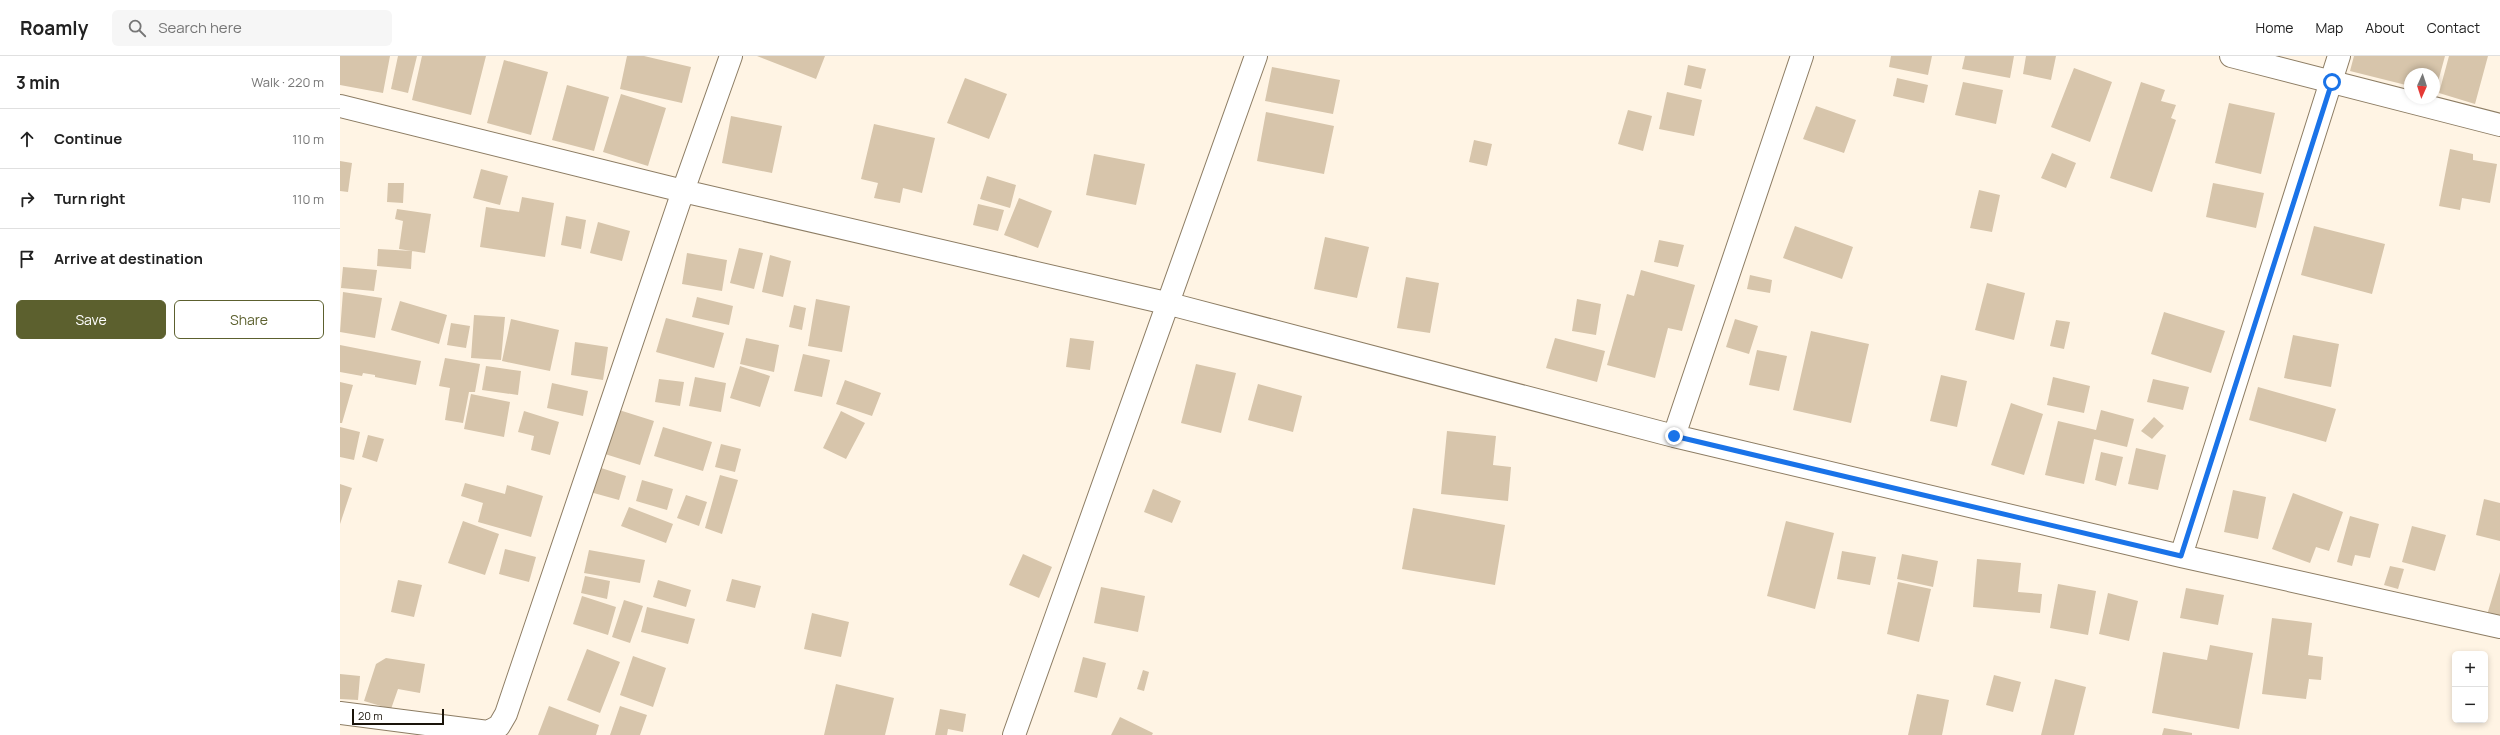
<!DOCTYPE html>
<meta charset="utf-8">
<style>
:root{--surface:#fff;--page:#f6f6f6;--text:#222;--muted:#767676;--line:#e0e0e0;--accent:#5c602e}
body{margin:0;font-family:Manrope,sans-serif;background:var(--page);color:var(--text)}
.controls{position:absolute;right:12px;bottom:12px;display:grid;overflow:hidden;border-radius:6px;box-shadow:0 2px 6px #0003}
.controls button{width:36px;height:36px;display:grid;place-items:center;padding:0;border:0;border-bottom:1px solid var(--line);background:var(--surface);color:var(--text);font:20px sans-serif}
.compass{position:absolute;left:2064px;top:12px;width:36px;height:36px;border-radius:50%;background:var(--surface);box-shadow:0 2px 6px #0003;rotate:183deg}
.scale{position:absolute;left:12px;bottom:10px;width:92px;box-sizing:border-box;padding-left:4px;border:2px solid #1a140a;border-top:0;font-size:11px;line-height:14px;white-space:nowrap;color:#1a140a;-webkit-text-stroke:3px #fff;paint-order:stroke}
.stop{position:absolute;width:12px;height:12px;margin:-9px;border:3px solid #1a73e8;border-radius:50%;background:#fff}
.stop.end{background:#1a73e8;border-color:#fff;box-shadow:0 1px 4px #0008}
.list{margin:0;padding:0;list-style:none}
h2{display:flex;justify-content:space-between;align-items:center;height:52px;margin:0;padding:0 16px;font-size:17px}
h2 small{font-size:13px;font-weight:400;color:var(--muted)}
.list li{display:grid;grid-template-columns:26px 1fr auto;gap:12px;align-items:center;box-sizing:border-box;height:60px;padding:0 16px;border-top:1px solid var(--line)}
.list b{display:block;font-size:15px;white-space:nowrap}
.list em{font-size:13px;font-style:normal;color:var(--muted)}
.actions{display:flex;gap:8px;padding:12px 16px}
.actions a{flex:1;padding:9px 0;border:1px solid var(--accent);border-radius:6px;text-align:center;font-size:14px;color:var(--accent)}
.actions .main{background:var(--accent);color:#fff}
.icon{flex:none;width:22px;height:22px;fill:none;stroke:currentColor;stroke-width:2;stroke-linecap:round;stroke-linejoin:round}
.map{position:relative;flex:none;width:2160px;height:679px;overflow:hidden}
header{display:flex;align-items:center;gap:24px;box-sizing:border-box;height:56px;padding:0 20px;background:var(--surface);border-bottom:1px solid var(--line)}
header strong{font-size:19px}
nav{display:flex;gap:22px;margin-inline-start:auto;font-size:14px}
.search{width:280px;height:36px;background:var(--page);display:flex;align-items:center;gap:10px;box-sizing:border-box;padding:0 14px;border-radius:6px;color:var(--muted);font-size:15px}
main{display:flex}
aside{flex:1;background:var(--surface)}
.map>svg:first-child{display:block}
</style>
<header>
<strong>Roamly</strong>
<div class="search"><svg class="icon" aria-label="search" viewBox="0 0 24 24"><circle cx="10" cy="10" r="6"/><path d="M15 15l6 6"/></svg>Search here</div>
<nav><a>Home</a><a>Map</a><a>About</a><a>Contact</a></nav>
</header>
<main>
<aside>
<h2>3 min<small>Walk · 220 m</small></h2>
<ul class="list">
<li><svg class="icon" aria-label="ahead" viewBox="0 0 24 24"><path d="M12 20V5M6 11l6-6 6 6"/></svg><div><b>Continue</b></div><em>110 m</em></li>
<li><svg class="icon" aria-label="right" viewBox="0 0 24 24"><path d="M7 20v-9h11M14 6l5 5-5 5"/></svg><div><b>Turn right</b></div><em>110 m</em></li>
<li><svg class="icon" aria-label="arrive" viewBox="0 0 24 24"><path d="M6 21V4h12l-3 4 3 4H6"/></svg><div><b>Arrive at destination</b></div></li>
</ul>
<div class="actions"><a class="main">Save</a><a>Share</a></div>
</aside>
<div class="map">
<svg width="2160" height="679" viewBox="0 0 2160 679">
<rect width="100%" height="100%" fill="#fff4e4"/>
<!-- building -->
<path fill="#d7c5ab" d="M0,0H50L43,37L0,29Z
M58,0H77L68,37L51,33Z
M82,0H146L131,59L72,44Z
M287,0H304L351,11L342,47L280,33Z
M417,0H485L476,23Z
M1551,0H1592L1588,19L1549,11Z
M1625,0H1674L1670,22L1622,13Z
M1686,0H1716L1711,24L1683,18Z
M2014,0H2105L2095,37L2094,18H2070V30L2010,15Z
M2109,0H2148L2135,48L2099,37Z
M164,4L208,16L191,79L147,67Z
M1348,9L1366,13L1361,33L1344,29Z
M932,11L1000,24L993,58L925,45Z
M1734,12L1772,26L1750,86L1711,71Z
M625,22L667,38L649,83L607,67Z
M1557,22L1588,29L1584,47L1553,40Z
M1623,26L1663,34L1656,68L1615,59Z
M1801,26L1825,34L1821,45L1836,49L1831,62L1836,64L1812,136L1770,122Z
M227,29L269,41L254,95L212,84Z
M1327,36L1362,44L1354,80L1319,73Z
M281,38L326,52L308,110L263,96Z
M1889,47L1935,57L1921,118L1875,107Z
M1476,50L1516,64L1504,97L1463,83Z
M1288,54L1312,60L1303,95L1278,88Z
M926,56L994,70L984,118L917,105Z
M391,60L442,70L432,117L382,107Z
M534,68L595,82L582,137L563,132L560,147L534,142L538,127L521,123Z
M1134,84L1152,88L1147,110L1129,106Z
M2110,93L2133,98V104L2157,108L2150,147L2122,142L2120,154L2099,150Z
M1712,97L1736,107L1726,132L1701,122Z
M754,98L805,108L796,149L746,139Z
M0,105L12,107L8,136L0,135Z
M141,113L168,120L160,149L133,142Z
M647,120L676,129L670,152L640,143Z
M48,127H64L63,147L47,146Z
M1873,127L1924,137L1916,172L1866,161Z
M1639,134L1660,139L1652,176L1630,172Z
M182,141L214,147L205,201L140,191L146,151L179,156Z
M679,142L712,155L698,192L664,179Z
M638,148L664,154L658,175L633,169Z
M57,153L91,158L85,197L59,193L63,165L55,163Z
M226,160L246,164L241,193L221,189Z
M258,166L290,175L282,205L250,197Z
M1455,170L1513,191L1502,223L1443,202Z
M1974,170L2045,188L2032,238L1961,219Z
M985,181L1029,191L1017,242L974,233Z
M1319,184L1344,189L1338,211L1314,206Z
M399,192L423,197L414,233L390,227Z
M38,193L72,195L71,213L37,210Z
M347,197L387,204L382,235L342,228Z
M430,199L451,205L443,241L422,236Z
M3,211L37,214L34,235L1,232Z
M1301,214L1355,229L1342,275L1328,272L1315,322L1267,309L1287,238L1294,240Z
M1410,219L1432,224L1430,237L1407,233Z
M1066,221L1099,227L1090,277L1057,272Z
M1647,227L1685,237L1674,284L1635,274Z
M3,236L42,242L35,282L0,276Z
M357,241L393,250L389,269L352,261Z
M476,243L510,250L502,296L468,290Z
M1237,243L1261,248L1256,279L1232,275Z
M60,245L107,259L99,288L51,274Z
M454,249L466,252L462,274L449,271Z
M1824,256L1885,275L1871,317L1811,298Z
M134,259L165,261L161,304L131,302Z
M326,262L384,277L374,312L316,296Z
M171,263L219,274L210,315L162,305Z
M1395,263L1418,270L1409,298L1386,291Z
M1716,264L1730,266L1724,293L1710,290Z
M111,267L130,270L126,292L107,289Z
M1471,275L1529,288L1511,367L1453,354Z
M1953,279L1999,288L1991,331L1944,322Z
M406,282L439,289L434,316L400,308Z
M730,282L754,285L750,314L726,311Z
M1215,282L1265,295L1257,326L1206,312Z
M235,286L268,291L263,324L231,319Z
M0,289L81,305L76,329L35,321V319L23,317L22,320L0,316Z
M1417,294L1447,300L1439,335L1409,329Z
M463,298L490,304L482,341L454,335Z
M105,302L140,308L135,336H129L123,367L105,364L110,332L99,330Z
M856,308L896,317L881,377L841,367Z
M146,310L181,315L178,339L142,334Z
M400,310L430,320L420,351L390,342Z
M1601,319L1627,325L1617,371L1590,365Z
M355,321L386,327L381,356L349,350Z
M1713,321L1750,330L1744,357L1707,349Z
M319,323L344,326L340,350L315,346Z
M1813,323L1849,331L1843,354L1807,346Z
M505,324L541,337L532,360L496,348Z
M0,326L13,329L2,367H0Z
M212,327L248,335L243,360L207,352Z
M918,328L962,340L953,376L908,364Z
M1918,331L1996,353L1986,386L1909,364Z
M131,338L170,346L164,381L124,373Z
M1671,347L1703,358L1684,419L1651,409Z
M279,354L314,365L300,409L265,398Z
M1761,354L1794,363L1787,391L1754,383L1744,428L1705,419L1718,365L1756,374Z
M184,355L219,366L210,399L191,394L194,380L178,376Z
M501,355L525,367L506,403L483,392Z
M1814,361L1824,370L1812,383L1801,375Z
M0,371L20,376L14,404L0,401Z
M323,371L372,386L363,415L314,400Z
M1107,375L1156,380L1153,409L1171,411L1168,445L1101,438Z
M28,379L44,383L37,406L22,401Z
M381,388L401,393L395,416L375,411Z
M1796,392L1826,399L1818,434L1788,428Z
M1761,396L1783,401L1776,430L1755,424Z
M258,411L286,420L279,444L250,436Z
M380,419L398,424L382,478L365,472Z
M302,424L333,433L327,454L296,445Z
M125,427L165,438L167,429L203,440L191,481L138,466L143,447L121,440Z
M0,428L12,432L0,468Z
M813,433L841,445L832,467L804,456Z
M1893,434L1926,441L1918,483L1884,476Z
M1953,437L2003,456L1989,495L1976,491L1970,507L1932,493Z
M346,439L367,446L359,470L337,462Z
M2144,443L2160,447V485L2136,479Z
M289,451L333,468L326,487L281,470Z
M1073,452L1165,469L1155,529L1062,513Z
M2010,460L2039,468L2030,502L2015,499L2012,510L1997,506Z
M123,465L159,478L145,519L108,507Z
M1446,465L1494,477L1475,553L1427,540Z
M2072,470L2106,479L2095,515L2062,506Z
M165,493L196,501L189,526L159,518Z
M249,494L305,504L300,527L244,517Z
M1502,495L1536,501L1530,529L1497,523Z
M683,498L712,511L699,542L669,529Z
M1562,498L1598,505L1593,531L1557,523Z
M1637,503L1681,507L1678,536L1702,538L1700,557L1633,551Z
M2050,510L2064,513L2058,533L2044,529Z
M2160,516V563L2147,559Z
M245,520L270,525L267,543L241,537Z
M392,523L421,530L415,552L386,545Z
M58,524L82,529L74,561L51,556Z
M318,524L351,534L346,551L313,541Z
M1558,526L1591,533L1579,586L1547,578Z
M1718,528L1756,535L1748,579L1710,572Z
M761,531L805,540L798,576L754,567Z
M1846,532L1884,539L1878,569L1840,562Z
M1768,537L1798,545L1789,585L1759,578Z
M242,540L276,551L268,579L233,568Z
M284,544L303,550L290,587L272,581Z
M307,551L355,563L348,588L301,576Z
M472,557L509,566L501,601L464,593Z
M1932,562L1972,567L1968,599L1983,601L1981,624L1969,623L1966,643L1922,638Z
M1870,589L1913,597L1899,673L1812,657L1823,596L1867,604Z
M247,593L280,606L260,657L227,644Z
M293,600L326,612L313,651L280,639Z
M743,601L766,607L757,642L734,636Z
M46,602L85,608L80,637L58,633L51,653L24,645L36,608Z
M803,614L809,616L804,635L797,633Z
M0,618L20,620L18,644L0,643Z
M1654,619L1681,626L1673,656L1646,649Z
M1715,623L1746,631L1734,679H1701Z
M496,628L554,642L545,679H484Z
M1577,638L1609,644L1602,679H1568Z
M209,650L259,669L256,679H198Z
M280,650L307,659L300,679H270Z
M600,653L626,658L623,676L608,673L607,679H595Z
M780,661L813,677L812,679H771Z
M1824,672L1852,677V679H1822Z"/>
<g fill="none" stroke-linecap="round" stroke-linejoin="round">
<defs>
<path id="street" d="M0,50L343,135L826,247L1334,380L1841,500L2160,571
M1334,380L1462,0
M1841,500L1999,0
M0,657L148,676L159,670L166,658L343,135L391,0
M674,679L916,0"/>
<path id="secondary" d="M1891,0L2160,69"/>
</defs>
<!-- street casing -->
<use href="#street" stroke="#8d7d64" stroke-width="24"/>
<!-- secondary casing -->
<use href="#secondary" stroke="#8d7d64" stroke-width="24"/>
<!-- street -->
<use href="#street" stroke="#fff" stroke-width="22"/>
<!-- secondary -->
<use href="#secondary" stroke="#fff" stroke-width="22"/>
</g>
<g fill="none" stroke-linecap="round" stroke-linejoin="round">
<!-- route -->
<path stroke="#1a73e8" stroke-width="5" d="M1334,380L1841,500L1992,26"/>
</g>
</svg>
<div class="controls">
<button>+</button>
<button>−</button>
</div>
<svg class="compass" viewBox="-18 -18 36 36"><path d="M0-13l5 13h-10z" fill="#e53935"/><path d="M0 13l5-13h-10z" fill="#767676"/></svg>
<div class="scale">20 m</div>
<div class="stop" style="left:1992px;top:26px"></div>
<div class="stop end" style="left:1334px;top:380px"></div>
</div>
</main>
